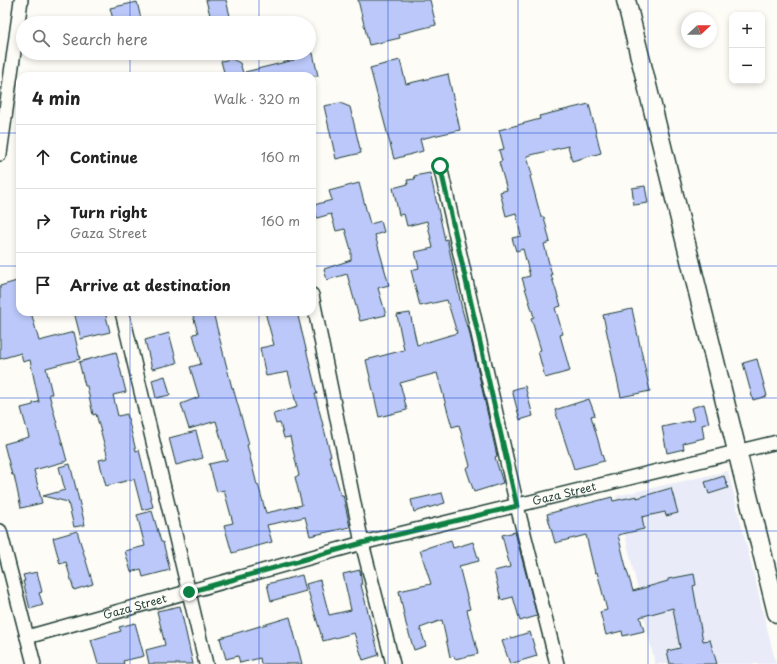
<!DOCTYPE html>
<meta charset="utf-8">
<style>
:root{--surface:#fff;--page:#f6f6f6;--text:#222;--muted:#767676;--line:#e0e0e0}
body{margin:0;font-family:"Playpen Sans",sans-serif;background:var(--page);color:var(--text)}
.controls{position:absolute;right:12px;top:12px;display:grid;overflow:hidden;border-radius:8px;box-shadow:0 2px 6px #0003}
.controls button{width:36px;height:36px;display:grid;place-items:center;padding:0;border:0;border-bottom:1px solid var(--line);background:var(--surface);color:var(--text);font:20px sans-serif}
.compass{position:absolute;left:681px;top:12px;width:36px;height:36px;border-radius:50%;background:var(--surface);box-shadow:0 2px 6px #0003;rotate:68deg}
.stop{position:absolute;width:12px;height:12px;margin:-9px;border:3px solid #0b8043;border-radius:50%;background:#fff}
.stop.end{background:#0b8043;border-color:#fff;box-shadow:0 1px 4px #0008}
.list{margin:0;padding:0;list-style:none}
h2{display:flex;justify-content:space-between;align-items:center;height:52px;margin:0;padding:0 16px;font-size:17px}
h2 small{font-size:13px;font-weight:400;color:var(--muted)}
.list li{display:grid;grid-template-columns:26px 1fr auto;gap:12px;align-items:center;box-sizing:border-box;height:64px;padding:0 16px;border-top:1px solid var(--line)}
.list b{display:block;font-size:15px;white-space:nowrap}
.list p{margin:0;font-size:13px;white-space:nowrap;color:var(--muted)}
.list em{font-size:13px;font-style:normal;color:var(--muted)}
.icon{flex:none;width:22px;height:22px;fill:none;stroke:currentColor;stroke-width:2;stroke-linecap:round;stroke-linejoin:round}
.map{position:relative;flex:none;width:777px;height:664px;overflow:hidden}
.search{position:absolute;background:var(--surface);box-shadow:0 2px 6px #0003;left:16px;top:16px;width:300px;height:44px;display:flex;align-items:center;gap:10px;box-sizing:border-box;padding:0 14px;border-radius:22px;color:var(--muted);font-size:15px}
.panel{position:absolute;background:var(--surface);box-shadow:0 2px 6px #0003;left:16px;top:72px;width:300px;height:244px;border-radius:12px}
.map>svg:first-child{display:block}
</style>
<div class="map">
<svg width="777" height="664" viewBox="0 0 777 664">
<rect width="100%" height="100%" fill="#fdfcf7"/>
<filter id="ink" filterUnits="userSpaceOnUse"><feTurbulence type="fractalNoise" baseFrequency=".025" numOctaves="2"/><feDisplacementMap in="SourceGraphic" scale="8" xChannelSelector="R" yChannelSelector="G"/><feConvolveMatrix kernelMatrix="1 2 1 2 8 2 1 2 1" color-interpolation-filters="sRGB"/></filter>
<g filter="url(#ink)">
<!-- built -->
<path fill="#e9ecf8" d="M728,471L776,664H655L616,496Z"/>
<!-- building -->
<path fill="#bbc8f9" stroke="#1f3d34" d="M206,0H226L230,16L226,23H212Z
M358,0H430L436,25L399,34L400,38L369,45Z
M137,2L142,23H114L110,8Z
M293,53H313L318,76H245V72L294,60Z
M232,59L240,63L244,76H225L221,61Z
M400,60L406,84L448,74L460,130L420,139L423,151L394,159L370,68Z
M340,103L350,107L361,153L336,159L324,106Z
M589,104L601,153L572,161L568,146L527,156L532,175L530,176L541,217H544L550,242L544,244L552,275H551L561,306L555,308L563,334L560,335L570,371L545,378L538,351L541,350L531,318L534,317L522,278L530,276L523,249L516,251L512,238L521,236L516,213L506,216L500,192L507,190L499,162L502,161L499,150L504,149L499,130L540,119L539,116Z
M430,173L445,240L447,239L462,309L467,327L468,326L497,456L495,457L503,483L474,492L466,468L470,466L459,425L452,427L437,373L400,383L407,410L379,417L366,360L404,350L397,315L410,313L417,345L457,333L447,300L420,306L411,270L419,268L415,252L433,248L427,221L407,226L404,214L399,215L393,188L408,184L407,180L415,179L414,176Z
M359,183L370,224L381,221L384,232L375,235L389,285L378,288L386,315L360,321L347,274L327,280L324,269L351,260V250L345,229L336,231L331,214L317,218L314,205L332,200L329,191Z
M645,186L648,203L634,205L632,188Z
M20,280V312H31L39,341L74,332L80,359L46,368L52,394H49L67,461L34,470L42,503L21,508L14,475H12L4,444L29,437L21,408L33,405V403L39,402L30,360L23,362L21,353L0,359V286Z
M632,309L650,391L621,397L603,315Z
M74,312H105L110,332L81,339Z
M192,312H213L232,388H233L249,444L247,445L257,485L258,484L266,513L302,505L295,477L299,476L290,437L284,438L280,423L276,424L273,414L297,407L288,372L266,376L260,348L274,345L265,312H297L317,394H315L331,456H329L341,495H343L350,527L310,536L305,517L267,525L272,542L232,553L224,525L233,523L224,490L217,492L209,464L227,460L216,421L189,429L181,404L199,397L190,367L201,364L193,334L198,333Z
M169,333L177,363L152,369L145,340Z
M116,352L126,392L113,395L118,416L127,414L136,451L139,450L153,507L142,510L134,479L106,486L99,460L108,458L96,414L93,415L87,386H85L79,362Z
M757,359L767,396L753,400L743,363Z
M165,376L170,395L156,398L152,380Z
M525,386L533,416L520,420L512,390Z
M589,399L595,415L591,416L604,461L574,469L555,410Z
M704,404L709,423L702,425L704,438L683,443L684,449L667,453L662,427L694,420L691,408Z
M196,431L203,458L176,465L169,438Z
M70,464L85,525L74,527L68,502L43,496L65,490L59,467Z
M724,476L728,488L709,494L705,482Z
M671,488L678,513L666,516L665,512L642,517L644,529L618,535L627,571L633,591L668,581V579L694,574L696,585L693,586L703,641L710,640L717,664H670L667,651L680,648L673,608L640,617L644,631L623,636L622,631L606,635L600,612L607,610L597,572L595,573L586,535L555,543L547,514L612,497L613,501L637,496V498Z
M442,493L445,503L414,512L411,500Z
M152,511L161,542H163L170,570L143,577L141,569L131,572L125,551L145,546L137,515Z
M77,531L93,584L74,590L66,562L60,564L53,538Z
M515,532L537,616L520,621L513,597L501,600L494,571L510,567L502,535Z
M451,540L453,548L473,542L479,561L459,566L470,609L467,610L478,654L455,659L454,656L450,657L442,620L420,628L426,646L414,650L406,624L399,591L431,584L420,550Z
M360,570L362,585H361L379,655L363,660L354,633L323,641L306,584L320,580L329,615L351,610L343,574Z
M37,572L42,592L39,593L43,605L30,609L23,581H25L23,575Z
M302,575L306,591L271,601L267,584Z
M180,606L193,664H149L146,650L165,645L157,611Z
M290,617L302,664H261L260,658L240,663L238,656L226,659L220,638Z
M135,623L144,656L123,661L124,664H98L91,640L121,631L119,627Z
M530,632L537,656L510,664L502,641Z"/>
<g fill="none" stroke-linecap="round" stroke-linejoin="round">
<defs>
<g id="street">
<path d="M0,154L21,0"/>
<path d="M440,166L517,506L557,664"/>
<path d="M312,295L362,543L393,664"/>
<path d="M122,312L206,664"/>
<path d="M0,531L34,664"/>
<path id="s1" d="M27,637L362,543L777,442"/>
</g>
<path id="secondary" d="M626,0L777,613"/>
</defs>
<!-- street casing -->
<use href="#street" stroke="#1f3d34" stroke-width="16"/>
<!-- secondary casing -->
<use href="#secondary" stroke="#1f3d34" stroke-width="21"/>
<!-- street -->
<use href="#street" stroke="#fdfcf7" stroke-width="13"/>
<!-- secondary -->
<use href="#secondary" stroke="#fdfcf7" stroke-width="18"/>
</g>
</g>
<g fill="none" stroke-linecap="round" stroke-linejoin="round" filter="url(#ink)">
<!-- route -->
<path stroke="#0b8043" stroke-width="5" d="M189,592L362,543L517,506L440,166"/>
</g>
<!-- grid -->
<path fill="none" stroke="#1d4ed8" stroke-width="1" stroke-opacity="0.55" d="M130,0V23M259,0V23M388,0V664M518,0V664M648,0V664M130,53V76M259,53V76M0,133H20M312,133H777M0,266H20M312,266H777M130,312V664M259,312V664M0,398H777M0,531H777"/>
<g text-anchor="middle" stroke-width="4" stroke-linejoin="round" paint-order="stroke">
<!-- street labels -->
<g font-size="11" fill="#1f3d34" stroke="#fdfcf7">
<text dy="4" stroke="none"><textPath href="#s1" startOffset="556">Gaza Street</textPath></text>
<text dy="4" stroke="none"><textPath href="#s1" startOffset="112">Gaza Street</textPath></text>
</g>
</g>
</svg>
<div class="controls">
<button>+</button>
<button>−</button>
</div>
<svg class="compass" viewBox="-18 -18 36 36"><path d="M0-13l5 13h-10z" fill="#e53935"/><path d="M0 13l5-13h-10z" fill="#767676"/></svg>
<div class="stop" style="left:440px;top:166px"></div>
<div class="stop end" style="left:189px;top:592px"></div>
<div class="search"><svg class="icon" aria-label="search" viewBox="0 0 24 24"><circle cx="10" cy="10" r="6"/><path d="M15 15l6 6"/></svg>Search here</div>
<section class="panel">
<h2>4 min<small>Walk · 320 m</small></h2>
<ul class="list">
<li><svg class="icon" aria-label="ahead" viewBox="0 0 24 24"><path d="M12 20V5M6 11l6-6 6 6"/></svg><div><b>Continue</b></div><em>160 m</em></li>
<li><svg class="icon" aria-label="right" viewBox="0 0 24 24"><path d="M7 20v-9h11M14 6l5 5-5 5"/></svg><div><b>Turn right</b><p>Gaza Street</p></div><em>160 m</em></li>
<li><svg class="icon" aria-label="arrive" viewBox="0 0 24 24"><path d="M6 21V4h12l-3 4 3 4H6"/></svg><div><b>Arrive at destination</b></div></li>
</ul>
</section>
</div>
